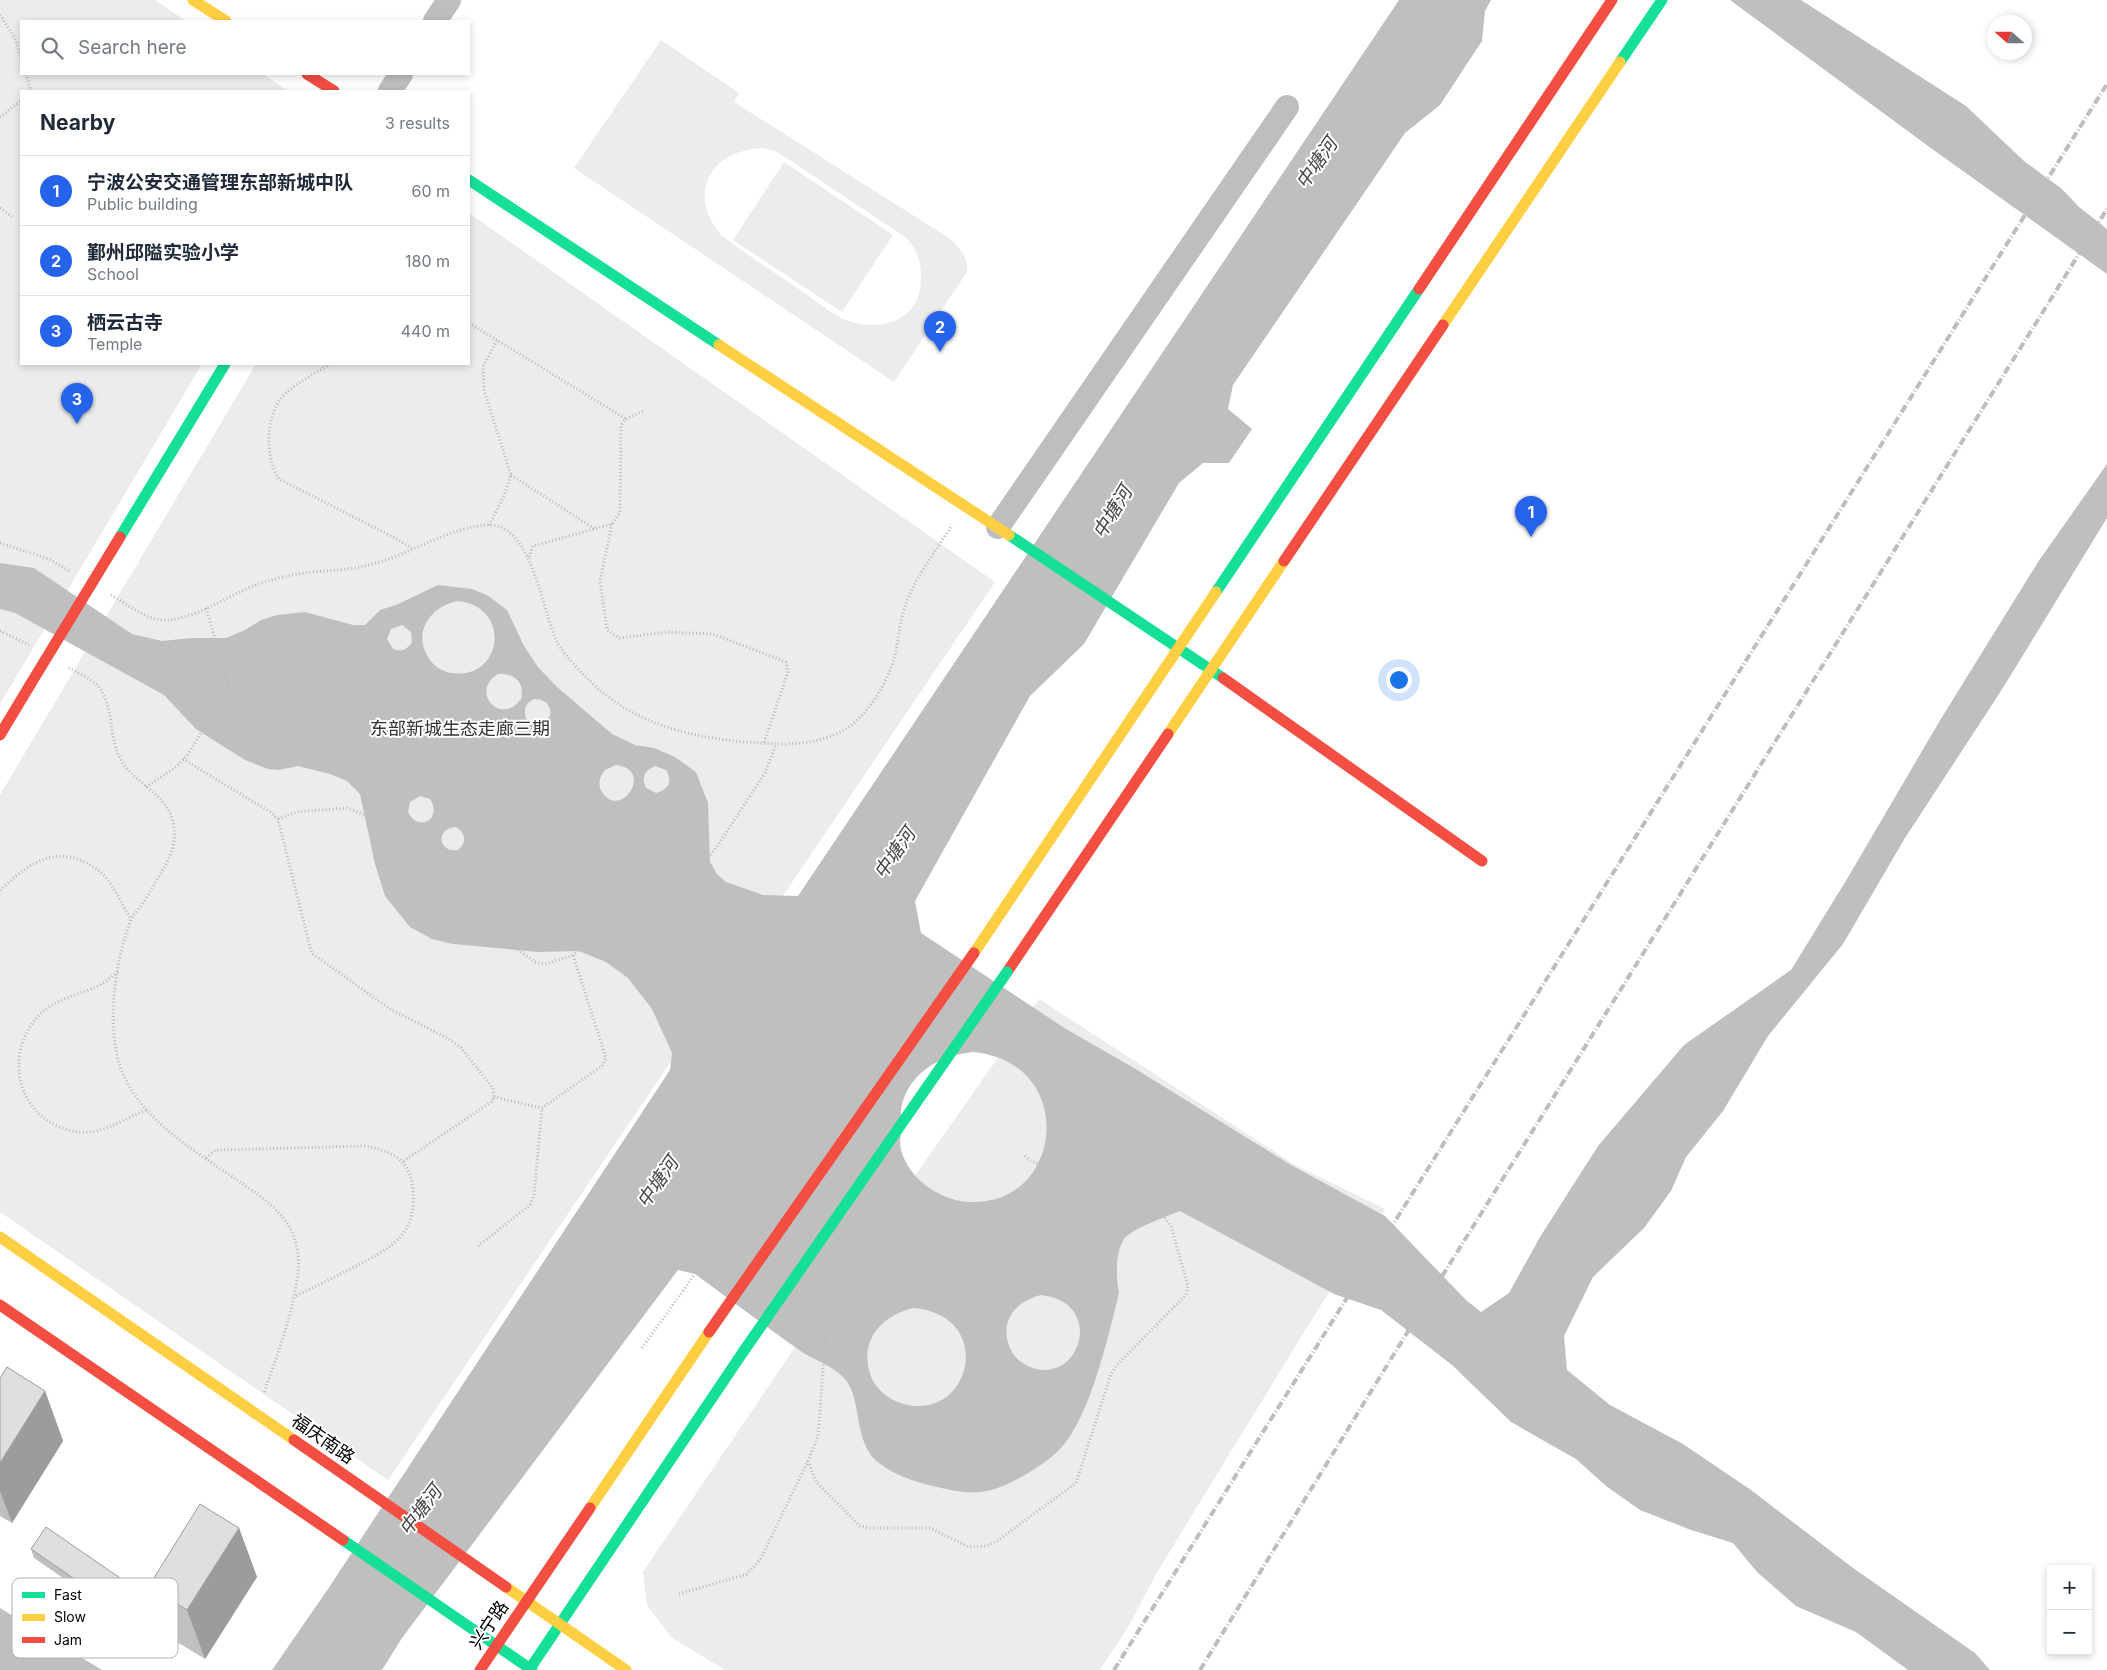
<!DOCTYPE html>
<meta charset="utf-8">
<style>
:root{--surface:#fff;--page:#f6f6f7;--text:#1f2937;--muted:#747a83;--line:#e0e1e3;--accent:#2563eb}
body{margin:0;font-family:Inter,"Noto Sans SC",sans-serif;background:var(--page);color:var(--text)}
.controls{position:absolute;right:15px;bottom:15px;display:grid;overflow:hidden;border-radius:0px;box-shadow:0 2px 8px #0003}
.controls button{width:45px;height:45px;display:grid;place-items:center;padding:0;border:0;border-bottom:1px solid var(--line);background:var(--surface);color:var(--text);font:25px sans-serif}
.compass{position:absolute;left:1987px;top:15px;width:45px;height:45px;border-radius:50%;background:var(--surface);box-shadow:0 2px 8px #0003;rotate:291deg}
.you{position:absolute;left:1398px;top:679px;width:18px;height:18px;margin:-12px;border:4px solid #fff;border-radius:50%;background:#1a73e8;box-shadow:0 0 0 8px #1a73e833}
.badge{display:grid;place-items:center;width:32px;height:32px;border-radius:50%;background:var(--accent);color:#fff;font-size:16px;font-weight:700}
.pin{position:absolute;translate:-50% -41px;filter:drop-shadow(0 1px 2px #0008)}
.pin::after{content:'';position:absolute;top:26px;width:18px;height:15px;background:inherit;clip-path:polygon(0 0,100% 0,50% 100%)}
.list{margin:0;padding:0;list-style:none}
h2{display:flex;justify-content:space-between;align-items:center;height:65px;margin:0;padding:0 20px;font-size:21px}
h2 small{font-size:16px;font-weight:400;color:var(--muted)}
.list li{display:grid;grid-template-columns:32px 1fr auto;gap:15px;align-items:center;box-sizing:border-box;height:70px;padding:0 20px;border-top:1px solid var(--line)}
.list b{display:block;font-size:19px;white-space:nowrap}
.list p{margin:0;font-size:16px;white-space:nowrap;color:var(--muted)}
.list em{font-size:16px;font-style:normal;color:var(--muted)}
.icon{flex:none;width:28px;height:28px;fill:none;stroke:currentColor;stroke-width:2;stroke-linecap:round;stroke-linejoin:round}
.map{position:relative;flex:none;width:2107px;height:1670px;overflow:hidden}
.search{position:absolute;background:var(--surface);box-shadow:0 2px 8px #0003;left:20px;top:20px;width:450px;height:55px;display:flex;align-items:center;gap:12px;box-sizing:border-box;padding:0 18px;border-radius:0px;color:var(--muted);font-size:19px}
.panel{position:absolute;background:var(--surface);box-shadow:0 2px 8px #0003;left:20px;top:90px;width:450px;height:275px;border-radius:0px}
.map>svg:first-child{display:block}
</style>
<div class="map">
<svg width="2107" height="1670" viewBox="0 0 2107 1670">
<rect width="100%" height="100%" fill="#fff"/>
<!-- green -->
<path fill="#ececec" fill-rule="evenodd" d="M0,0H155L186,21H21V74H263L288,91H21V364H202L0,704Z
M661,40L739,93L734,102L949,238C960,248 968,256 967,272L894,382L574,168ZM763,148L773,150L788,159L905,237C920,252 923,268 920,289C914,325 872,332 843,319C829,312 815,300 802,291C775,273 747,255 721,235C686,193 711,150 763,148Z
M784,162L893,235L842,312L733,240Z
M469,213L995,582L388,1480L0,1212V795L256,364H469Z
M1039,999L1295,1165L1385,1209L1317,1311L1156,1574L1130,1624L1100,1670H725L671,1637L647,1605L643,1572L793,1350Z"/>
<!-- water -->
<path fill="#bfbfbf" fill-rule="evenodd" d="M1399,0H1491L1485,11L1482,41L1440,105L1405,133L1233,385L1228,409L1252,429L1229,463H1203L1179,483L1084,644L1030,696L915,901L921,933L1066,1029L1134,1068L1291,1165L1385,1216L1466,1300L1481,1312L1509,1293L1540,1237L1598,1146L1684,1045L1791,970L1847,879L1939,722L2038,562L2107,464V518L2001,691L1905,838L1843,944L1768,1036L1723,1111L1686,1157L1671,1191L1644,1228L1593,1277L1564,1336L1567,1370L1610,1405L1683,1444L1751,1490L1853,1568L1975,1653L1990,1670H1908L1856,1632L1796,1606L1757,1572L1733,1543L1691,1530L1640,1510L1606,1486L1576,1459L1511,1422L1452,1365L1381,1310L1334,1294L1180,1211C1168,1216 1131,1229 1124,1239C1115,1253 1116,1277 1119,1293C1109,1334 1090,1417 1061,1448C1051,1459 1035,1469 1021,1477C994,1492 977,1496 946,1489C923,1484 898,1478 879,1463C852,1443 863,1397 844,1378C832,1365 816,1361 802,1352C766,1327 731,1300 695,1274L678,1270L402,1638L382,1670H272L328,1589L670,1070L672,1053L652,1009L628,978L606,962L579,951L538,952L453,944L432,939L410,927L385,896L375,864L360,794L347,781L330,774L298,766L279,770L268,769L245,760L196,729L164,695L15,613L0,609V563L34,568L132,634L162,641L192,638H226L245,630L261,620L277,615L305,612L353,625H365L380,610L396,605L438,585L472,589L487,595L507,610L524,646L538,667L556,686L612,734L635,745L654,748L675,757L696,772L708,803L710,862L717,874L726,882L763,895L798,896ZM458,601C513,607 502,681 452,673C443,672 435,667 430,660C411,634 430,606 458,601ZM402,625L411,632L412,642C407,650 402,652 393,649L387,639L391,629ZM498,674C515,673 525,683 521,699C501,727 469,692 498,674ZM534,699C545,699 552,705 550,716L542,724L530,723L526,718C523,709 526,703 534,699ZM616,765C655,769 621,821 602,792C597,784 600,776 605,770ZM655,766L666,770C673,780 669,790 656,793L646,788C641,777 645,770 655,766ZM420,796L430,799C443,819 418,833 408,812L410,802ZM456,827C466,833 467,843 458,850C438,853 435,828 456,827ZM973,1052C1079,1062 1064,1207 969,1202C939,1200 909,1179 901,1150C899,1143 901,1134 901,1127C901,1119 900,1108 903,1101C913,1070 942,1055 973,1052ZM1041,1295C1104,1302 1082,1380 1036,1369C1027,1366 1019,1362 1014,1355C996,1327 1012,1302 1041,1295ZM913,1308C997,1315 971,1422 904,1404C891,1401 878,1391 872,1379C857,1343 880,1316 913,1308Z
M1730,0H1801L1966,106L2024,161L2062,189L2079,207L2107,229V274L1928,146Z
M0,1608L102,1670H0Z"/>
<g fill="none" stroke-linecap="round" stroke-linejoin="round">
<!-- path -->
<path stroke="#b9b9b9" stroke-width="3" stroke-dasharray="1 2.5" stroke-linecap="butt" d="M0,15L15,38L21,58
M26,74L31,91
M0,117L21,101
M0,208L14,218
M469,323L626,419
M330,364C316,373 300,381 287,392C265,410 264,457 279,479L395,538L413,549
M511,475L595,529
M612,524L600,581L607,630L620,638L667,632L713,634L786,662L788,672L764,743
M489,525L504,496L511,475L484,390L483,367L497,340
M0,543L49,559L71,572
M529,557L533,546L612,524L620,512L621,425L626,419L643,411
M111,595C127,604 147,621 166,620C195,619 226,597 253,586C272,579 292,574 312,572C333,570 352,570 373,564C408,555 453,526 488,525C532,523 542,611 557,642C565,657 588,680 601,691C646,729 705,740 762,743C798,746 839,743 864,713C878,697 890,675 895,655C899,637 900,618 907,601C917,575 938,548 952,525
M0,631L29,645
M69,668C78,673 90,678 98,686C115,706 108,738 121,760C134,783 163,792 172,818C179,841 170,859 158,878C152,887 148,896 142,904C139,910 132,915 130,922C116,962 108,1012 117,1055C130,1114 191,1148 237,1180C265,1199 294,1217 298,1254C300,1267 297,1279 295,1292C288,1327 276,1359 264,1392
M183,759L270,812L278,819L310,947L313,954L390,1009L449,1039L461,1048L493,1088L494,1097L491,1102L402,1162
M146,787L176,767L187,756L229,687L206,608
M278,819L296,812L347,808L419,836L452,893L478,921L535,962L545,964L571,956L659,891L705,861L716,848L765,773L776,744
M0,890C24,869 48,846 82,861C91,865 101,871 107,879C116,891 123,906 131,919
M118,972C111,977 104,983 96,987C76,996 55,999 39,1015C0,1058 20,1125 79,1132C105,1135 125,1117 147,1110
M494,1097L542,1108L602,1066L606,1058L573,955
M206,1158L216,1150L365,1146C388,1150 408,1158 412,1183C420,1234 392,1248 352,1268C333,1278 314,1287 294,1297
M478,1246L530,1205L534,1195L542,1108
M642,1348L722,1236L739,1249
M808,1461L816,1482L860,1526L869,1528H930L969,1547L986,1546L997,1541L1076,1483L1111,1374L1116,1366L1186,1295L1188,1286L1171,1226L1162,1214L1031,1161L1023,1154
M679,1594L747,1574L760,1560L808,1461L818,1436L827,1315L808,1301"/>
<!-- street -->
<path stroke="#bebebe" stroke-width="24" d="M435,21L449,0
M390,91L401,74
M998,527L1287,107"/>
<!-- fast -->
<path stroke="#16e098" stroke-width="11" d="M1620,62L1662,0
M469,180L719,345
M1009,535L1223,678
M120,537L225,364
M1216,592L1419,289
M343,1540L532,1670
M529,1670L743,1352"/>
<!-- slow -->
<path stroke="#ffcf43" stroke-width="11" d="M193,0L226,21
M1443,325L1620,62
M719,345L1009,535
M1168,734L1284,561
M974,953L1216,592
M0,1237L294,1440
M590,1508L709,1332
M506,1587L626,1670"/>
<!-- jam -->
<path stroke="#f24e42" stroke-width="11" d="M307,74L334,91
M1419,289L1612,0
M1284,561L1443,325
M1223,678L1482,861
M0,735L30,685
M1007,972L1168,734
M0,1305L343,1540
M294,1440L506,1587
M480,1670L590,1508"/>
<!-- rail -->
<path stroke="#bebebe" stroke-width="4" stroke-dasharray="8 2.5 1 2.5" stroke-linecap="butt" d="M1114,1670L2107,84
M1200,1670L1426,1302L2107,209"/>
<!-- fast-bridge -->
<path stroke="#16e098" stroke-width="11" d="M743,1352L1007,972"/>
<!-- jam-bridge -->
<path stroke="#f24e42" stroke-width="11" d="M30,685L120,537
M709,1332L974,953"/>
</g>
<!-- wall -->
<path fill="#c0c0c0" d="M0,1378L45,1391L63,1441L12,1523L0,1516Z
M239,1528L257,1577L205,1659L167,1636L149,1586Z
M31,1549L123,1580L126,1589L111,1611L34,1558Z"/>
<!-- shaded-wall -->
<path fill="#9c9c9c" d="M45,1391L63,1441L12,1523L0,1491V1463Z
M239,1528L257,1577L205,1659L187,1610Z
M123,1580L126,1589L111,1611L108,1602Z"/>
<!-- building -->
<path fill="#dfdfdf" stroke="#9c9c9c" d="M7,1367L45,1391L0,1463V1378Z
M200,1504L239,1528L187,1610L149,1586Z
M46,1527L123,1580L108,1602L31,1549Z"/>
<g text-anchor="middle" stroke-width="4" stroke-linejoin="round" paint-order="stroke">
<!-- park labels -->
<g font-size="18" fill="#333" stroke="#fff">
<text x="460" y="735">东部新城生态走廊三期</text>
</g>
<!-- street labels -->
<g font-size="18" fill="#000" stroke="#fff">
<text transform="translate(323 1439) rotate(35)" y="6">福庆南路</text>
<text transform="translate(489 1625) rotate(-56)" y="6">兴宁路</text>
</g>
<!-- water labels -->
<g font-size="19" font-style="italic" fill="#444" stroke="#fff">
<text transform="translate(1316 163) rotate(-55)" y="7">中塘河</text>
<text transform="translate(1112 512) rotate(-59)" y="7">中塘河</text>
<text transform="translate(894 853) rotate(-55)" y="7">中塘河</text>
<text transform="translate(657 1182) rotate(-55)" y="7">中塘河</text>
<text transform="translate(420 1510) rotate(-53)" y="7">中塘河</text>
</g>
</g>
<!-- legend -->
<rect x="12" y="1578" width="166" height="80" rx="8" fill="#fff" stroke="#b2b2b2" stroke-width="1"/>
<rect x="22" y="1592" width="23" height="6" fill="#16e098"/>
<rect x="22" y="1614" width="23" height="7" fill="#ffcf43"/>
<rect x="22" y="1637" width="23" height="6" fill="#f24e42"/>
<g font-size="14" fill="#000">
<text x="54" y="1600">Fast</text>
<text x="54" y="1622">Slow</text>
<text x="54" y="1645">Jam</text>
</g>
</svg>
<div class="controls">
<button>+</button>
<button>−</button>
</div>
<svg class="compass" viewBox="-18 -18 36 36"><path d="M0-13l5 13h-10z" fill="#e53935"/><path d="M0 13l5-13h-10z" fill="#747a83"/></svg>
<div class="you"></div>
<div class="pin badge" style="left:1531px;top:537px">1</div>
<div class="pin badge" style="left:940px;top:352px">2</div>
<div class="pin badge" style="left:77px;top:424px">3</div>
<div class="search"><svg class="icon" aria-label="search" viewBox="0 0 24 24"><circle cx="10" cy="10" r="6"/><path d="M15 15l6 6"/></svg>Search here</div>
<section class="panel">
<h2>Nearby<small>3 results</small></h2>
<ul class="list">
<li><span class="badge">1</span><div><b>宁波公安交通管理东部新城中队</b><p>Public building</p></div><em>60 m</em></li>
<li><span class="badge">2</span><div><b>鄞州邱隘实验小学</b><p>School</p></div><em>180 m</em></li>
<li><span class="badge">3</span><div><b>栖云古寺</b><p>Temple</p></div><em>440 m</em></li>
</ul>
</section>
</div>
